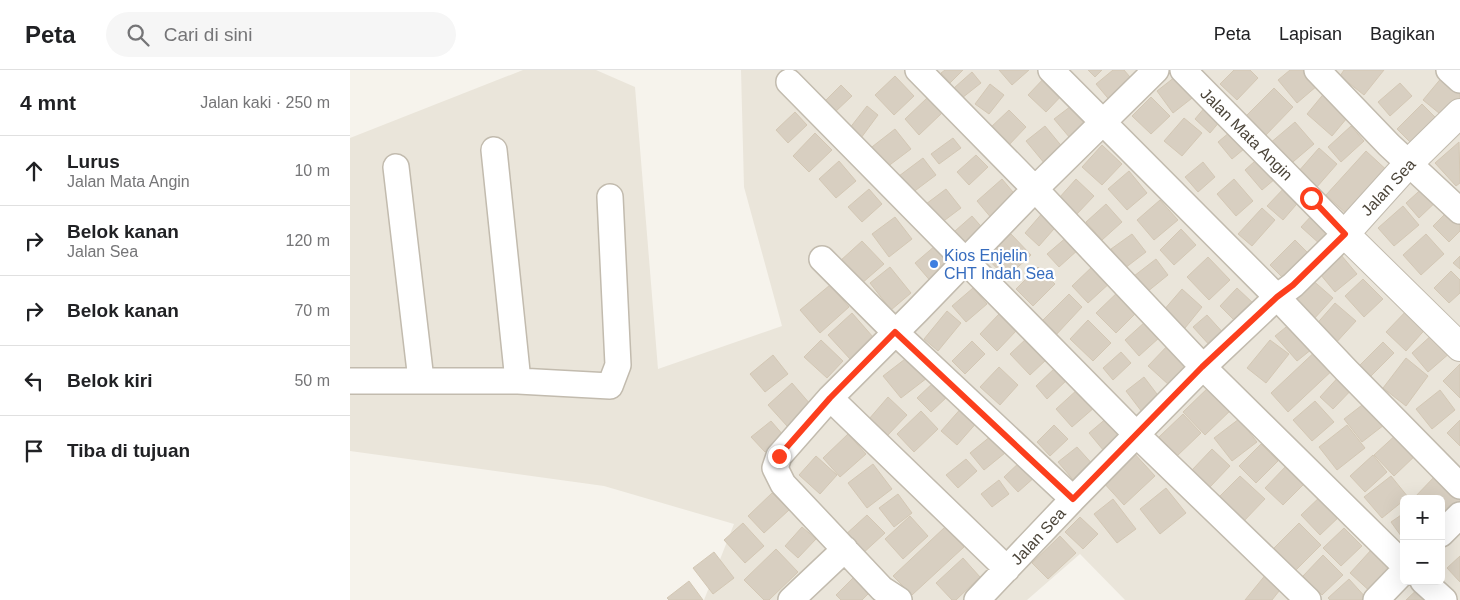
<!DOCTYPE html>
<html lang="id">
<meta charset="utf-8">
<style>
:root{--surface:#fff;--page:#f6f6f6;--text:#202124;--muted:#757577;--line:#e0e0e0}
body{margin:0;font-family:Helvetica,sans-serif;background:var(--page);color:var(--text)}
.controls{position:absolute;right:15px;bottom:15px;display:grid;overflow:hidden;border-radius:8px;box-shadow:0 5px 20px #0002}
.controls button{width:45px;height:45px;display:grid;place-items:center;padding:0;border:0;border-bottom:1px solid var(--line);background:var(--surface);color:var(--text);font:25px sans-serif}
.stop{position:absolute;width:15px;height:15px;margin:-11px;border:4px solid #fc3f1d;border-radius:50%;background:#fff}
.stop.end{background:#fc3f1d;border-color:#fff;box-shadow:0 1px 5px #0008}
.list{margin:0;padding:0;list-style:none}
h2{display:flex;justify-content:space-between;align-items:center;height:65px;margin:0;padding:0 20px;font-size:21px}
h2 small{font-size:16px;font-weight:400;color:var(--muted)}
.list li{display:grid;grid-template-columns:32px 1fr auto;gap:15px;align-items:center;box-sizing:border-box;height:70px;padding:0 20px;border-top:1px solid var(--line)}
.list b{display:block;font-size:19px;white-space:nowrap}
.list p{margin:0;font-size:16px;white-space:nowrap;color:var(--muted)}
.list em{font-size:16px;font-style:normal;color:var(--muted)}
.icon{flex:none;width:28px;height:28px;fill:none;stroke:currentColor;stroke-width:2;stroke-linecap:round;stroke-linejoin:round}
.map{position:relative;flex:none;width:1110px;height:530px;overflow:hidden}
header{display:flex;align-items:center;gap:30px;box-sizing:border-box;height:70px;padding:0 25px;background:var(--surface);border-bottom:1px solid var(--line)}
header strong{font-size:24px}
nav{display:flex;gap:28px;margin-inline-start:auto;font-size:18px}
.search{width:350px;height:45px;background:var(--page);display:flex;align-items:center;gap:12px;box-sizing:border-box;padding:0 18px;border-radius:28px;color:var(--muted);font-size:19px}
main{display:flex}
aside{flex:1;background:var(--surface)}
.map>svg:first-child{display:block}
</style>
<header>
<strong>Peta</strong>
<div class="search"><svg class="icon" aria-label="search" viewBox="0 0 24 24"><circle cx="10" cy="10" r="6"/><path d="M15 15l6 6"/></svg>Cari di sini</div>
<nav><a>Peta</a><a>Lapisan</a><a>Bagikan</a></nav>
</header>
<main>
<aside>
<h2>4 mnt<small>Jalan kaki · 250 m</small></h2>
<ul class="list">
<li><svg class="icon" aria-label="ahead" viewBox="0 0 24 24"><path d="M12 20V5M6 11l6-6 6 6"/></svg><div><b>Lurus</b><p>Jalan Mata Angin</p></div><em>10 m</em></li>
<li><svg class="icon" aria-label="right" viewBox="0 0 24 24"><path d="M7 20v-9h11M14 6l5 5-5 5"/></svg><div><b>Belok kanan</b><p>Jalan Sea</p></div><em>120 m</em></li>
<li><svg class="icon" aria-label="right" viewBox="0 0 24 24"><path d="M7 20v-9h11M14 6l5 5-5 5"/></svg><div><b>Belok kanan</b></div><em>70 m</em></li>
<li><svg class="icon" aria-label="left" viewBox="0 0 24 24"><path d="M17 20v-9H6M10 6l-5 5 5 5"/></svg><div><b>Belok kiri</b></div><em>50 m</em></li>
<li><svg class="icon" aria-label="arrive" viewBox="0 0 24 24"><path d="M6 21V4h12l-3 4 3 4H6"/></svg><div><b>Tiba di tujuan</b></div></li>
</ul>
</aside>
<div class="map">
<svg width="1110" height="530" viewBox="0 0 1110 530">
<rect width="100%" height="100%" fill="#f6f3ec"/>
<!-- residential -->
<path fill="#eae5da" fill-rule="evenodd" d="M173,0H246L285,17L308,299L432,256L394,117L391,0H1110V530H775L730,484L677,530H354L384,454L254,416L0,381V68ZM1054,429H1091V511H1054Z"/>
<!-- building -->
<path fill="#d8cfc1" stroke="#d3c7b4" d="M595,0H613L600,13L591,3Z
M649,0H679L662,15Z
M738,0H752L745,7Z
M763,0H774L785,13L762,33L746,14Z
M884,0H900L908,8L887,30L870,14Z
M940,0H965L974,10L947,33L928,10Z
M994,0H1034L1014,25L990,6Z
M622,2L631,13L612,28L604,18Z
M830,3L846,25L823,43L807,21Z
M697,5L715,22L696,42L678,25Z
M545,6L564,26L544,45L525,25Z
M1093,6L1110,20V31L1095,48L1073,30Z
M1050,13L1062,26L1040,46L1028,32Z
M640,14L654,25L639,44L625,34Z
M491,15L502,26L484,43L474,32Z
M924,18L943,37L914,67L894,48Z
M976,21L1002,42L982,66L957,44Z
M801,27L820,46L801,64L782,46Z
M577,28L592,43L569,65L555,49Z
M861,30L876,44L860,63L845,49Z
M725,33L740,52L720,68L704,49Z
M1072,34L1092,54L1067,79L1047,59Z
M517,36L528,45L511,68L499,59Z
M659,40L676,57L657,77L639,59Z
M445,42L457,55L438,73L426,60Z
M834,48L852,63L832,86L814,71Z
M945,52L964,74L937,97L919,74Z
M695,56L714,79L695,94L676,71Z
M1001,56L1014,71L991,92L978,77Z
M886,57L900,74L882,89L868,72Z
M545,59L561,79L533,100L518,80Z
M465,63L482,80L459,102L443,86Z
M603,68L611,78L589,94L581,84Z
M1109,72L1110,113L1106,116L1085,93Z
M752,75L772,94L752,115L732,97Z
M969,78L987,94L966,118L948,102Z
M1016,81L1041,104L1000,147L976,125Z
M914,83L932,103L912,120L895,100Z
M626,85L638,97L619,115L607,102Z
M573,88L586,105L562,123L549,106Z
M489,91L506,111L486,128L469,109Z
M853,92L865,107L848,122L835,107Z
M779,101L797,123L777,140L758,119Z
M652,109L668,128L643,150L627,131Z
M726,109L744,126L726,145L709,128Z
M884,109L903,131L886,146L867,124Z
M1078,113L1091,127L1069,148L1056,133Z
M937,115L952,128L933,150L917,136Z
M519,119L532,134L512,152L498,137Z
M596,119L611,138L587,156L572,137Z
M810,130L828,150L804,170L787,150Z
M756,134L772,152L752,170L736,152Z
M1053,136L1069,155L1044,176L1028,158Z
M1103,136L1110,143V161L1099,172L1083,156Z
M912,138L925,150L902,176L888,164Z
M695,140L710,152L689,176L675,163Z
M964,143L984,162L971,175L951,157Z
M622,146L636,162L619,178L605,161Z
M545,147L562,169L539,187L522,164Z
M831,159L846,175L824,195L810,180Z
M661,164L681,185L656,208L636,187Z
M782,164L796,182L775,198L761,179Z
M1076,164L1094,184L1071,205L1053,185Z
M718,166L729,179L709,197L697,184Z
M945,170L961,186L936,211L920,195Z
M512,171L534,194L511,214L490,191Z
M586,175L603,196L583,214L565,193Z
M991,185L1007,204L985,222L970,204Z
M1110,186V199L1103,193Z
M858,187L880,210L859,230L837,207Z
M806,189L818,205L797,222L784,206Z
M745,194L762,211L738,233L722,216Z
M540,197L561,223L541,240L520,213Z
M688,197L705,214L683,236L666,219Z
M1101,201L1110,210V223L1099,233L1084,218Z
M960,208L983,228L963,250L941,230Z
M1013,209L1033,229L1014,247L995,226Z
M480,215L499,237L470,263L450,240Z
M623,218L637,234L616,252L602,236Z
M772,218L791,238L766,263L746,243Z
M887,218L904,234L886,252L870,236Z
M832,219L852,237L835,258L813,241Z
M719,224L732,237L705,266L691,252Z
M985,233L1006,251L983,276L963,258Z
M1060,237L1079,255L1056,281L1036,262Z
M597,241L611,253L588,281L574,269Z
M502,243L523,267L500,289L478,265Z
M649,244L667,260L647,281L630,264Z
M857,245L876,266L862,278L843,257Z
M946,249L967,275L947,291L925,266Z
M738,250L761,273L743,291L720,269Z
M796,251L810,267L789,286L775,270Z
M1084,263L1101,282L1078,302L1062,283Z
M677,268L697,289L680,305L660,284Z
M471,270L493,291L477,308L454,287Z
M920,270L939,284L916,313L897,298Z
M622,271L635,284L615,304L602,291Z
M821,272L842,291L819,315L798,296Z
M1033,272L1044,283L1020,307L1009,296Z
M970,277L987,296L938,342L921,323Z
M771,282L781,293L763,310L753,298Z
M423,285L438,304L415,322L400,304Z
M559,286L577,308L551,328L533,306Z
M1056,288L1078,306L1056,336L1033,318Z
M1110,294V328L1093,311Z
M649,297L668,315L650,335L630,317Z
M706,297L718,309L697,329L686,316Z
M993,302L1007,314L983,339L970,327Z
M794,307L810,328L792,342L776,321Z
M584,312L598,326L581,342L567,328Z
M442,313L461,335L437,356L418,335Z
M862,314L884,337L855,365L833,342Z
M728,319L745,337L722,357L706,339Z
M1090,320L1105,340L1082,359L1066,339Z
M538,327L557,345L537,366L519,349Z
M965,331L984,352L962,371L943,350Z
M1016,332L1034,355L1012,372L994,349Z
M614,335L629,350L607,375L591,361Z
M571,341L588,359L564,382L547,364Z
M833,344L851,363L827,386L809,367Z
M758,347L772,365L754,381L739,363Z
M889,349L907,372L882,391L864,368Z
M1110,350V376L1097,363Z
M421,351L434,366L415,382L401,367Z
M704,355L718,369L700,386L687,372Z
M997,355L1015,378L987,400L969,377Z
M1049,362L1069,382L1044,406L1024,385Z
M498,364L516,384L490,407L473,388Z
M641,366L655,383L634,400L620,383Z
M911,374L928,391L906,413L889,396Z
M727,377L745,397L726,413L708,392Z
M862,379L880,396L860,417L842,400Z
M783,382L805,406L774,435L752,411Z
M1023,385L1037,402L1015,422L1000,406Z
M466,386L487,405L470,424L449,405Z
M616,389L627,401L608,418L596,405Z
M672,390L686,406L668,422L654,407Z
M523,394L542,419L517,438L498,413Z
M937,395L955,413L933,435L915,418Z
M1087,404L1110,426V431L1091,451V429H1063Z
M890,406L915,429L893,452L868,428Z
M1041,406L1058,427L1032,448L1014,427Z
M649,410L659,424L642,437L631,424Z
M816,418L836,443L810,464L790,439Z
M422,423L439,440L414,463L398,446Z
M548,424L562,443L544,457L529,438Z
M973,424L992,444L970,465L951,445Z
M763,429L786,459L767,473L744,444Z
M1054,443V470L1041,452Z
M517,445L535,463L511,485L494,466Z
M560,446L578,466L553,489L535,469Z
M730,447L748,464L733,479L715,462Z
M393,453L414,476L395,493L374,470Z
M949,453L971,475L946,500L924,478Z
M452,457L466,469L448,488L435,476Z
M595,457L614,477L562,525L543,506Z
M994,458L1012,476L991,496L973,478Z
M710,466L726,483L698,509L682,493Z
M426,479L448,502L419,530H414L394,510Z
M1022,479L1046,501L1024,525L1000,503Z
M364,482L384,508L363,524L343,498Z
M973,485L993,505L972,525L953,506Z
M1110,486V512L1097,498Z
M613,488L630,507L606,530H602L586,513Z
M917,503L933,516L922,530H895Z
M505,506L521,521L512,530H491L486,525Z
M999,509L1018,530H980L978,528Z
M339,511L353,530H319L317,528Z
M1072,515L1086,530H1056Z"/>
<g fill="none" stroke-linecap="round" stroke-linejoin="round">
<defs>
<path id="minor" d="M568,0L685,119L853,297L1054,495
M701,0L927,227L996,300L1110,416
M967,0L1039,75L1110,141
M1099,0L1110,10
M439,12L787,365L958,530
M144,80L168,311
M46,97L71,310
M472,189L545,262L723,429
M0,311H168L260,316L268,295L260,127
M480,328L657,499
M1091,464L1110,445
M1073,511L1094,530
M441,530L495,479
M549,530L532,519L433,414L425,398L429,386L480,328L567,241L685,119L806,0
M627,530L723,429L853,297L927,227L943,215L995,164L833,0
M1026,530L1054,501"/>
<path id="tertiary" d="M1110,43L1059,93L995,164L1110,277"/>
</defs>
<!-- minor casing -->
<use href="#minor" stroke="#c2bbae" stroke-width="28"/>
<!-- tertiary casing -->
<use href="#tertiary" stroke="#c2bbae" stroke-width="30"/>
<!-- minor -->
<use href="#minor" stroke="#fff" stroke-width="25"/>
<!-- tertiary -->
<use href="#tertiary" stroke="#fff" stroke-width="28"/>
</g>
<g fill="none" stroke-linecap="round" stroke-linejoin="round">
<!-- route -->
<path stroke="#fc3f1d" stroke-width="6" d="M429,386L480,328L545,262L723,429L852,297L927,227L943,215L995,164L961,128"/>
</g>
<!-- markers -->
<circle fill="#3f7fe0" stroke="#fff" stroke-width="2" cx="584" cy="194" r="5"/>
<g text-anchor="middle" stroke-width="4.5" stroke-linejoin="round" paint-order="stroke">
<!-- street labels -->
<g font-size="16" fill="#4b4439" stroke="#fff">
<text transform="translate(897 64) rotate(45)" y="6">Jalan Mata Angin</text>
<text transform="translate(1038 117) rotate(-47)" y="6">Jalan Sea</text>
<text transform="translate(688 466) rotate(-47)" y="6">Jalan Sea</text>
</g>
<!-- shop labels -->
<g font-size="16" fill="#366cbe" stroke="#fff" text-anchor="start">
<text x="594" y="191">Kios Enjelin<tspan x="594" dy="18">CHT Indah Sea</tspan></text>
</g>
</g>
</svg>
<div class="controls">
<button>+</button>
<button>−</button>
</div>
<div class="stop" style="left:961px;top:128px"></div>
<div class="stop end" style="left:429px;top:386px"></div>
</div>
</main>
